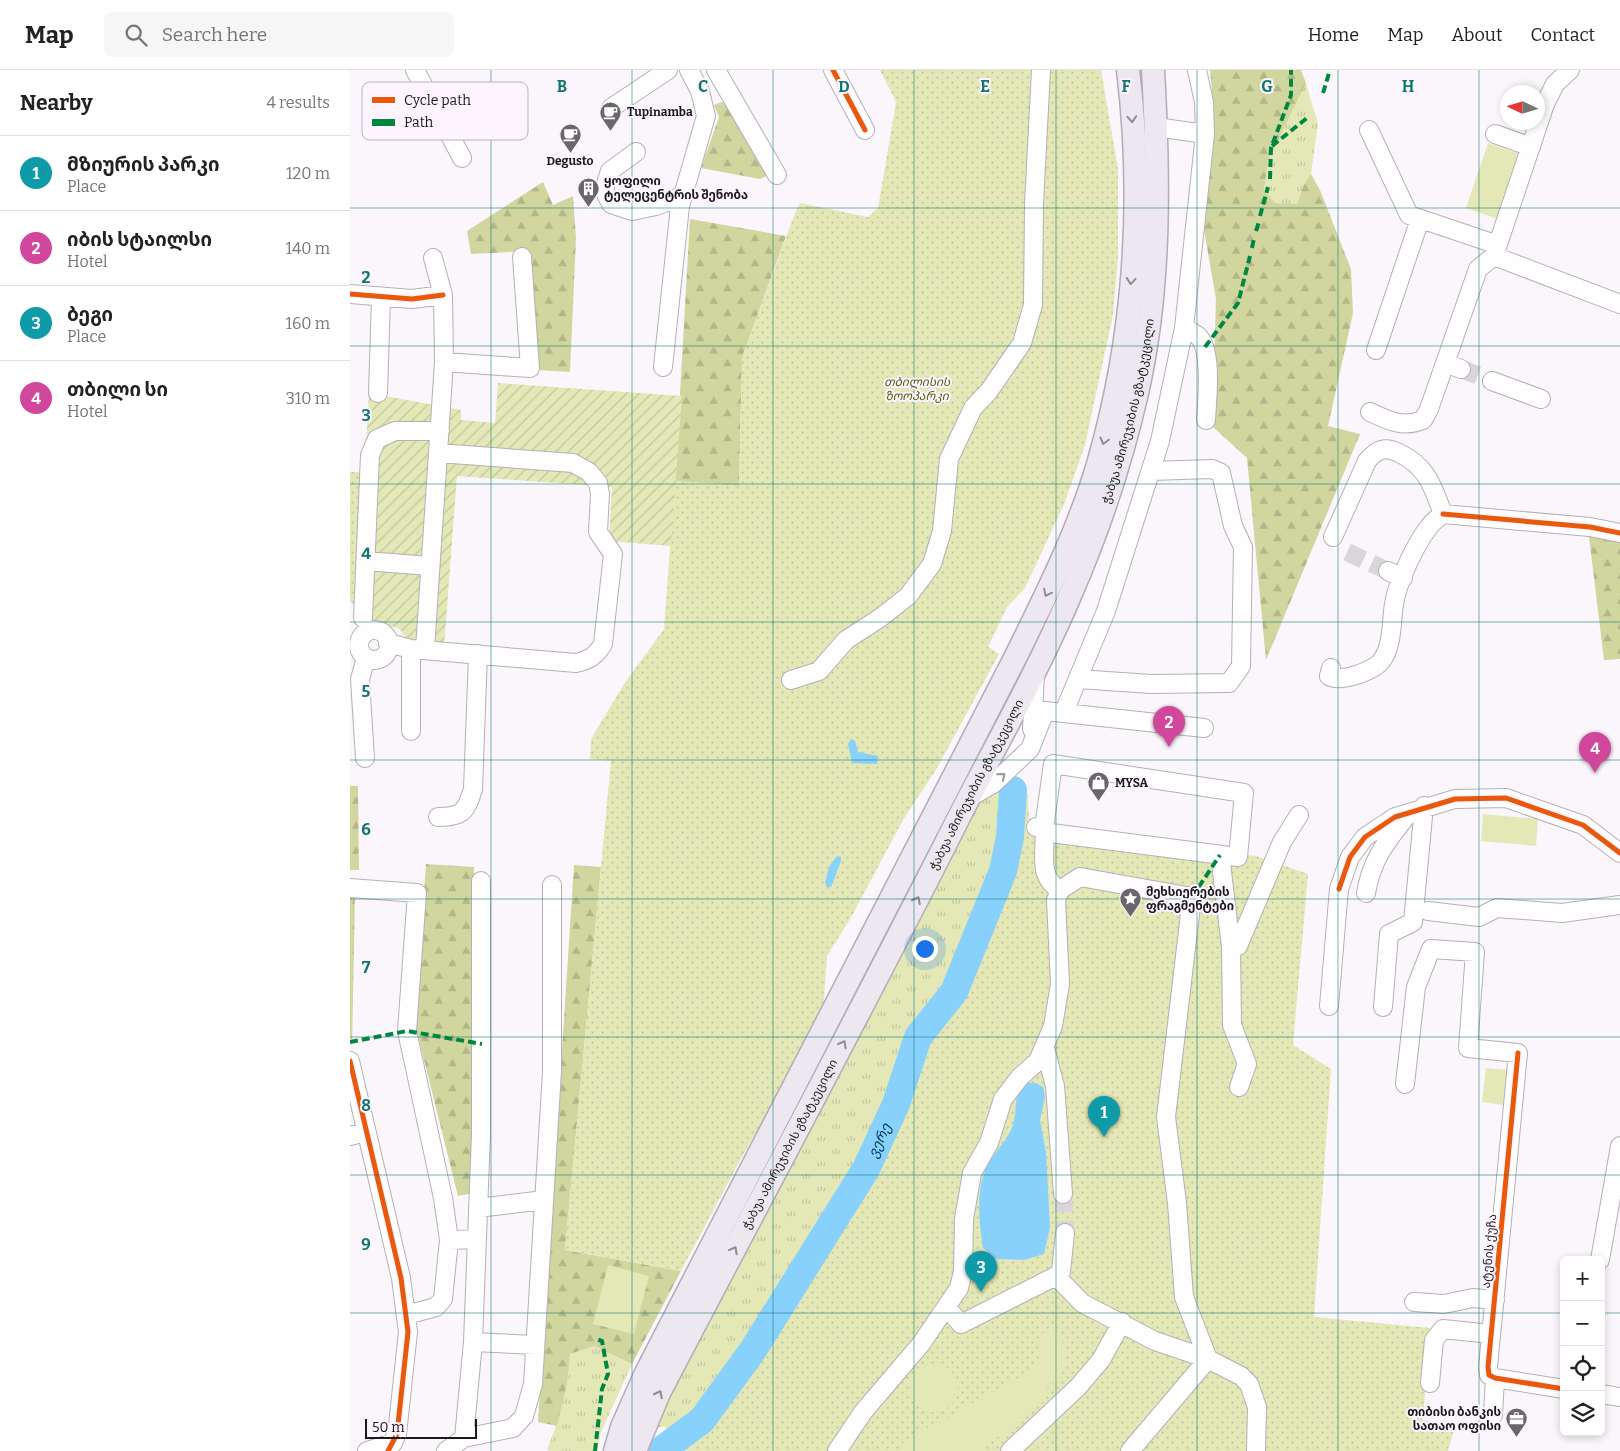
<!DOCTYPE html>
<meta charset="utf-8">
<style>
:root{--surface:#fff;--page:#f6f6f6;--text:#222;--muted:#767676;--line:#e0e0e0;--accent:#0f766e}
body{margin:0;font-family:Bitter,"Noto Sans Georgian",serif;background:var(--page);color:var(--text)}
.controls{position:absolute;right:15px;bottom:15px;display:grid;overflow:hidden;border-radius:8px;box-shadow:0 2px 8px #0003}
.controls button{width:45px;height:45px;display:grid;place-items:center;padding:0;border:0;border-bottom:1px solid var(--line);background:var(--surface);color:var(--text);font:25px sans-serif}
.compass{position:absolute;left:1150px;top:15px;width:45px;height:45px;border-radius:50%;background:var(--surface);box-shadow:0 2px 8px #0003;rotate:274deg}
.scale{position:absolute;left:15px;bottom:12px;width:112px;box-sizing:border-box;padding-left:5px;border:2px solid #1c191d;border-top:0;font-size:14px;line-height:18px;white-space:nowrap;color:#1c191d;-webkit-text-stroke:4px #fcf4fe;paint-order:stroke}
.you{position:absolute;left:574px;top:878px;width:18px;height:18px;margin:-12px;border:4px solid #fff;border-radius:50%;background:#1a73e8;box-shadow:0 0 0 8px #1a73e833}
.badge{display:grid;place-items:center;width:32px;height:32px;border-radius:50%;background:var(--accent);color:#fff;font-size:16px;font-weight:700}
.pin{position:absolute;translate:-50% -41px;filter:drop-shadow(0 1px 2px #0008)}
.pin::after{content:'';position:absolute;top:26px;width:18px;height:15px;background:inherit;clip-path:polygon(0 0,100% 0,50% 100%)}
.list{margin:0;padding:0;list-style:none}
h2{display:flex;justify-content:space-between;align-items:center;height:65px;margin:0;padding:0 20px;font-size:21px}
h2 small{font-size:16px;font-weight:400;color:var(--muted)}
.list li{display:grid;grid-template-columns:32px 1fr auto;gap:15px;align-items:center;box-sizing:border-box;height:75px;padding:0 20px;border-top:1px solid var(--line)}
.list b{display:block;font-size:19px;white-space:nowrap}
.list p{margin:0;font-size:16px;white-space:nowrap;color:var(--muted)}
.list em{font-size:16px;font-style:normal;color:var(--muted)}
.icon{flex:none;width:28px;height:28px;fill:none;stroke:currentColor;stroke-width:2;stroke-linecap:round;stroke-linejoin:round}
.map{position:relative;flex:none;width:1270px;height:1381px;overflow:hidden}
header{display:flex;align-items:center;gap:30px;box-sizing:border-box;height:70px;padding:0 25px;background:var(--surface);border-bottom:1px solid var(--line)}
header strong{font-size:24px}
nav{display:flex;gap:28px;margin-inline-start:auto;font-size:18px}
.search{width:350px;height:45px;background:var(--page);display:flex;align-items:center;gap:12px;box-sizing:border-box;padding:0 18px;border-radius:8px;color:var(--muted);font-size:19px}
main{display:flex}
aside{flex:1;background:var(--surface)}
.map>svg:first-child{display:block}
</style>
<header>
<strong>Map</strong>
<div class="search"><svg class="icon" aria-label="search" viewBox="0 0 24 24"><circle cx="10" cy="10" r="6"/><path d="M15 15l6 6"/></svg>Search here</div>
<nav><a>Home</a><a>Map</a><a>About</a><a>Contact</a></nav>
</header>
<main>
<aside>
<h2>Nearby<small>4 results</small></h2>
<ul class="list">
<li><span class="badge" style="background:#0f9aa8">1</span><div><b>მზიურის პარკი</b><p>Place</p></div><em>120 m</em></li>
<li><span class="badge" style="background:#d1479c">2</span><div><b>იბის სტაილსი</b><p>Hotel</p></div><em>140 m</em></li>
<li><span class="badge" style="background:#0f9aa8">3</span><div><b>ბეგი</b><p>Place</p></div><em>160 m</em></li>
<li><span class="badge" style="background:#d1479c">4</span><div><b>თბილი სი</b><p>Hotel</p></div><em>310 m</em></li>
</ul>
</aside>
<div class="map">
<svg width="1270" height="1381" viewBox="0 0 1270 1381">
<defs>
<pattern id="grass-tufts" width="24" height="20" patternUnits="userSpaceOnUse" patternTransform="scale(1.25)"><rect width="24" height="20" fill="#e4e8b7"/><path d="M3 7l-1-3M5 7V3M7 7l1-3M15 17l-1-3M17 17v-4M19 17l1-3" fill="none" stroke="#c3c69d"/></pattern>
<pattern id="forest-firs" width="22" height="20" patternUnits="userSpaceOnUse" patternTransform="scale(1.25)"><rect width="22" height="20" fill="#d1d59e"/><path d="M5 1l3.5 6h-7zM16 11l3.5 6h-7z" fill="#b3b688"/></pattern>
<pattern id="park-dots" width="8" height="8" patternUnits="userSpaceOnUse" patternTransform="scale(1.25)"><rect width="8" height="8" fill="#e4e8b7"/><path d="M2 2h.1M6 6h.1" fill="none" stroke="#c3c69d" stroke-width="1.8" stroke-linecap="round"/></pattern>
<pattern id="garden-furrows" width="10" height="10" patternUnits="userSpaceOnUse" patternTransform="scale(1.25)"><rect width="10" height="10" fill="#e4e8b7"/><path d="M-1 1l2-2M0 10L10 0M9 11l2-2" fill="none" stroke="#c3c69d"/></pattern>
</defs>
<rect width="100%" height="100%" fill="#fbf6fc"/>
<!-- grass -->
<path fill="url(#grass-tufts)" d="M956,13L968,54L961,104L954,114L947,134L926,133L914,121L918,91Z
M635,714L678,724L679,756L661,754L653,801L632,854L604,922L568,967L546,1034L516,1099L403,1280L352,1350L313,1379L316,1357H304L317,1326Z
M244,1276L282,1294L251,1362L247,1381H199L197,1379C211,1348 216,1317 219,1284Z"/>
<!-- forest -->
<path fill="url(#forest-firs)" d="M860,0H951L956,13L918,91L914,121L926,133L947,134L954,114L961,104L970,120L1001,199L1003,243L978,356L1010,364L916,590L897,388L862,356L866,229L853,154L864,43Z
M381,29L423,103L410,109L351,98L369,47L364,35Z
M193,112L203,135L223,126L226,168L220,302L188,300L179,181L121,184L117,161Z
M340,149L436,166L392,288L389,416L325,411Z
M1238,458L1270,466V589L1254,590Z
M0,716H8L9,800H0Z
M76,794L124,797V1063L119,1124L108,1126L65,954Z
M224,795L251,797L215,1180L331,1201L282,1294L244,1276L220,1284L217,1313L207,1356L188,1352Z
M0,825H5L2,977L0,966Z"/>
<!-- park -->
<path fill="url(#park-dots)" d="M530,0H751L768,99V188L763,245L735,375L715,432L675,518L657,537L638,577L649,584L587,698L553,750L503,844L477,886L474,931L419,1041L389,1092L331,1201L215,1180L261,691L240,689L241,669L274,614L314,559L325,411L389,416L392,288L445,143L450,133L518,147L528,138L546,32Z
M0,402H14L7,538L0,531Z
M661,753L906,786L958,804L943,975L981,999L964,1247L1080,1258L1073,1350L1105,1356L1098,1381H313V1379L352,1350L403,1280L516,1099L546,1034L568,967L604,922L632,854L653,801Z"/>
<!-- garden -->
<path fill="url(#garden-furrows)" d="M148,313L332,326L321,476L259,471L262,417L107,406L93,591L56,589C57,569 56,551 29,558L7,538L19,323L111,340V350L145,353Z"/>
<!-- pitch -->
<path fill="#e4e8b7" d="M1138,73L1172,85L1150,150L1116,138Z
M1133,744L1188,749L1186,776L1131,771Z
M1136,998L1157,1000L1153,1035L1132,1032Z
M258,1195L299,1206L284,1264L243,1254Z
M700,1260C717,1268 720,1291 710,1306C707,1311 699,1314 696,1320C695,1323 696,1327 694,1330C685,1342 636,1378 622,1381C606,1381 568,1381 550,1381L551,1375L558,1369L674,1305L691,1292C689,1280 685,1272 693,1262Z
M560 1318a24 24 0 1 1 48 0a24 24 0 1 1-48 0Z"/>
<!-- water -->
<path fill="#88d1fc" d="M501,669L505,671L508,682L528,686L527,694L502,693L498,674Z
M487,786L491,787V791L481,817H477L475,813L479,797Z
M678,1013H686L693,1017L695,1027L690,1050L696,1082L700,1157L694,1184L674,1190L646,1189L633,1178C629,1151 625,1120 638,1094C646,1080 660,1068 664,1051C668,1035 661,1026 678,1013Z"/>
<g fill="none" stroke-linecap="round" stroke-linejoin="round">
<!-- river -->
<path stroke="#88d1fc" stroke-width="28" id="s1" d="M313,1379L352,1350L403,1280L516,1099L546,1034L568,967L604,922L653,801L660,767L663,720"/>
<!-- minor-tunnel -->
<path stroke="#dad5db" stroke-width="18" stroke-dasharray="18 9" stroke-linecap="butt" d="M1111,299L1142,311
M997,482L1038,501
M713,1124L715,1163"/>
<defs>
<path id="minor" d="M65,0L112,88
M366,0L427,105
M483,0L515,60
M261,38L318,0
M806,57L855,64
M1019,60L1059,145L1148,175
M1145,64L1181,77
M286,82L260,101L254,120L261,134L282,141L306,136L334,125
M1144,186L1270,234
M0,224L62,229L93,225
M834,258C839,260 844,263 848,266C863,280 857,330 856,350
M1026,280L1070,149
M94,292L180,298L172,187
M1095,293L1111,299
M313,297L330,136L356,46L350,21L339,0
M1142,311L1191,329
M28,323L31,228
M1020,342C1039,351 1053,358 1073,350L1079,339L1128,199L1144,186L1195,34L1205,14L1220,0
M1093,444L1240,457L1270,463
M983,467L1017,391C1027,379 1035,376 1049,383C1077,396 1083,417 1093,444
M16,491L79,496
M1038,501L1053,508
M13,548L20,385L27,369L45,361H90
M9 575a15 15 0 1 1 30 0a15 15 0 1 1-30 0Z
M38,573L61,579L226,593C239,590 246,586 253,574L263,484L248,462L250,424L248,413L239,402L223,393L88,383
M61,579V661
M75,579L94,292L93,225L83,188
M981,598L979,606C990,613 1025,601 1032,590C1043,575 1041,552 1044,534C1047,513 1066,473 1079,457C1082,452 1088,448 1093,444
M728,609L801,614L879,613L891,596L893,477L883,456L871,403L862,399L801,401
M441,610L469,601L496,570L530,548L558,526L582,494L592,461L599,389L623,338L639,321L672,273L683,235L684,134L691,0
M714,642L756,541L810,371L834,258L855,64L854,32L847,0
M682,659L685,605
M15,688L10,609L16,588
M703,694L894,723L888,787L701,763L694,758Z
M620,727L643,714L680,679L695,641L854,658
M88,747C112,747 116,742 123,719L128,584
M686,757L694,758C697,782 686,806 710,820
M870,785L881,877L882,955L897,994L889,1017
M0,818L67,823L57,961L93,1128L99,1170L127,1169
M1016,823C1022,788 1037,771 1058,744
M1078,841L1129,847L1147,838L1212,843L1270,835
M881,877L888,876L932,772L949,745
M979,936L989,819L1000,787L1015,767L1045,747L1105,729L1156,728L1233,755L1270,783
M1033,937L1039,864L1063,852L1074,736
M695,978L705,1016L713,1124
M0,991L51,1208L58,1262L47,1364L38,1381
M1055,1014L1066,917L1081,879L1125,882L1118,978L1168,983L1138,1297L1139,1305L1145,1308L1214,1319
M0,1066L15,1062
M128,1138L194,1130
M1250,1190L1270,1076
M706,1206L732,1233L805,1271L858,1289L891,1306L899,1314L907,1337L906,1381
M1064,1232L1094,1234L1123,1228L1145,1230
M597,1238L611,1254L706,1206L711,1202L715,1163
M56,1245L86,1237L93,1229L99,1170
M123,1272L185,1275
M1080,1313L1084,1270L1093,1259L1141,1264
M1251,1324L1270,1327
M1143,1345L1145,1308
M114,1368L163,1358L174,1346L183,1314L202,1001V815
M17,1381L43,1373
M96,1381L114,1368L123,1272L131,1064V811
M487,1381L513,1342L571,1274L609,1218L613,1201L614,1149L622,1103L639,1073L653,1029L670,1007L688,991L703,956L710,914L706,830L710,820L730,807L842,827L816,1047L827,1133L834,1227L858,1289
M660,1381L728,1317L751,1290L772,1252
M780,1381L858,1289"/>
<g id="major">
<path d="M265,1381L272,1357L296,1303L665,588C696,525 728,462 748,394C785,267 794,131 778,0"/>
<path id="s2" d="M285,1381L309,1323C409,1131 512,941 609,747C646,675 687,603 719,528C748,462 771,393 787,323C811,218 809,107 803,0"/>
</g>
</defs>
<!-- minor casing -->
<use href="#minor" stroke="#b4b0b4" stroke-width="20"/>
<!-- major casing -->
<use href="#major" stroke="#b4aab8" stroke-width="25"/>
<!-- minor -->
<use href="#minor" stroke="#fefeff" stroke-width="18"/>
<!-- major -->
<use href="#major" stroke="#ede8f0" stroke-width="22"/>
<!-- quiet -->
<path stroke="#00873e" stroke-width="4" stroke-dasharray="8 4" stroke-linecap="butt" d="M973,23L980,0
M922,76L957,48
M920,109L921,78L941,25V0
M910,146L918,117
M906,161L909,152
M902,178L904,168
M855,277L888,233L900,186
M842,827L870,785
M0,972L57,961L132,974
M245,1381L252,1319L258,1304L252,1271L246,1269"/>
<defs>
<path id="cycleway" d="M483,0L515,60
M0,224L62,229L93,225
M1093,444L1240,457L1270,463
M989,819L1000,787L1015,767L1045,747L1105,729L1156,728L1233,755L1270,783
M1168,983L1138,1297L1139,1305L1145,1308L1214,1319
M0,991L51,1208L58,1262L47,1364L38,1381"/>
</defs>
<!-- cycleway casing -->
<use href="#cycleway" stroke="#fcf4fe" stroke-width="8"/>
<!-- cycleway -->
<use href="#cycleway" stroke="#e8590c" stroke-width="5"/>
</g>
<!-- one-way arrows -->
<defs><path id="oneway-chevron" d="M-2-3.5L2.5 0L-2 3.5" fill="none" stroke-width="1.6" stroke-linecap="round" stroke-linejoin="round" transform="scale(1.25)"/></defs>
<g stroke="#8f8b91">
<use href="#oneway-chevron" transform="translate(782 49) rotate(86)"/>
<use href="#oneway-chevron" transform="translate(781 211) rotate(95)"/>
<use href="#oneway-chevron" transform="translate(754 371) rotate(105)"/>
<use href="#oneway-chevron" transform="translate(697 523) rotate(116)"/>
<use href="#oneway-chevron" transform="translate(567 830) rotate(-63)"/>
<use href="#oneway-chevron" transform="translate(493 974) rotate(-62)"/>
<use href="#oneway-chevron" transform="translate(384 1180) rotate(-61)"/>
<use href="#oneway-chevron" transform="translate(309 1324) rotate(-63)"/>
</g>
<use stroke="#989799" href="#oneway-chevron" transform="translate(652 706) rotate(-41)"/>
<!-- grid -->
<path fill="none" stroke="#0f766e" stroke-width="1" stroke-opacity="0.55" d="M141,0V1381M282,0V1381M423,0V1381M564,0V1381M706,0V1381M847,0V1381M988,0V1381M1129,0V1381M0,138H1270M0,276H1270M0,414H1270M0,552H1270M0,690H1270M0,829H1270M0,967H1270M0,1105H1270M0,1243H1214M1251,1243H1270"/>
<!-- icons -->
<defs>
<symbol id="cafe-pin" viewBox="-11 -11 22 30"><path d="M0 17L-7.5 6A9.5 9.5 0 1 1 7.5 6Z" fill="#6a666b" stroke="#fcf4fe"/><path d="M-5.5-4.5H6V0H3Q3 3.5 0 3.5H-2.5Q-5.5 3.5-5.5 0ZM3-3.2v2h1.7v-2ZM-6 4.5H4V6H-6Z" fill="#fff"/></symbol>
<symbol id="building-pin" viewBox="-11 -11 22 30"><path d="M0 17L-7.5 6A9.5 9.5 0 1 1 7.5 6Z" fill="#6a666b" stroke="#fcf4fe"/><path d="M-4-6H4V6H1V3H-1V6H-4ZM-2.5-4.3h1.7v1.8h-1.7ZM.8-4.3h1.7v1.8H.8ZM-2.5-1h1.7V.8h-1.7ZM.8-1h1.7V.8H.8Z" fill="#fff"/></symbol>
<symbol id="shop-pin" viewBox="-11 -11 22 30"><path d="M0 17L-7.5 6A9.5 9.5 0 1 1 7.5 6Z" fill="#6a666b" stroke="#fcf4fe"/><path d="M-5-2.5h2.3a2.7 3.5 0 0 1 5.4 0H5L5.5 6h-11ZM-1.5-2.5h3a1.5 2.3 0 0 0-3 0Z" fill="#fff"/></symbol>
<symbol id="sight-pin" viewBox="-11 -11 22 30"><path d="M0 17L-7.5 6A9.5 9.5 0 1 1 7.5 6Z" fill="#6a666b" stroke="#fcf4fe"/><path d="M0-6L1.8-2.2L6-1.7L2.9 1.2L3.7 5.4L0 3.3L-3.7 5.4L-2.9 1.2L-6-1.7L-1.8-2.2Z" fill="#fff"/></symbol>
<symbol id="office-pin" viewBox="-11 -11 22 30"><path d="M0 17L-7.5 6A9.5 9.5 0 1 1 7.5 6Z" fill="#6a666b" stroke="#fcf4fe"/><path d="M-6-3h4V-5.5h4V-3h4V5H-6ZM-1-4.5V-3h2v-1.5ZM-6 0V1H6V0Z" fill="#fff"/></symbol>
</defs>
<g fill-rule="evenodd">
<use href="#cafe-pin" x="248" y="30" width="25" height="34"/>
<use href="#cafe-pin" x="208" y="52" width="25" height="34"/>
<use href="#building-pin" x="226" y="106" width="25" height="34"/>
<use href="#shop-pin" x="736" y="700" width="25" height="34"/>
<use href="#sight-pin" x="768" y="816" width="25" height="34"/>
<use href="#office-pin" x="1154" y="1336" width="25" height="34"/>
</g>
<g text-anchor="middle" stroke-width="4" stroke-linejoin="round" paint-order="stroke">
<!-- poi labels -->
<g font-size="12" font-weight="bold" fill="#1c191d" stroke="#fcf4fe" text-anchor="start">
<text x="277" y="46">Tupinamba</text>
<text x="220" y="95" text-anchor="middle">Degusto</text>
<text x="254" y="115">ყოფილი<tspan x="254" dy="14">ტელეცენტრის შენობა</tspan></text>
<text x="765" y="717">MYSA</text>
<text x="796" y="826">მეხსიერების<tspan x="796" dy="14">ფრაგმენტები</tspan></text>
<text x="1151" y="1346" text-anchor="end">თიბისი ბანკის<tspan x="1151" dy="14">სათაო ოფისი</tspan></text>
</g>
<!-- park labels -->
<g font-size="12" font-style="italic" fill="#575d11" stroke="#fcf4fe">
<text x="567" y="316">თბილისის<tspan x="567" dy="14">ზოოპარკი</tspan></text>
</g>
<!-- street labels -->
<g font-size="12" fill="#1c191d" stroke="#fcf4fe">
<text dy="4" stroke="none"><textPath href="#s2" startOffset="1154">ჭაბუა ამირეჯიბის გზატკეცილი</textPath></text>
<text dy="4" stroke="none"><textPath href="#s2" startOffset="749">ჭაბუა ამირეჯიბის გზატკეცილი</textPath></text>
<text dy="4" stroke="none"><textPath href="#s2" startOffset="344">ჭაბუა ამირეჯიბის გზატკეცილი</textPath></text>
<text transform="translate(1139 1181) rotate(-85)" y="4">ატენის ქუჩა</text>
</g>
<!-- water labels -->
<g font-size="14" font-style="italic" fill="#05354d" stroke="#fcf4fe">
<text dy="5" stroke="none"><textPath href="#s1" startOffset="380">ვერე</textPath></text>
</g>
</g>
<!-- legend -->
<rect x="12" y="12" width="166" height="58" rx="8" fill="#fcf4fe" stroke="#b9b2ba" stroke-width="1"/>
<rect x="22" y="27" width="23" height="6" fill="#e8590c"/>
<rect x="22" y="49" width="23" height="7" fill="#00873e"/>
<g font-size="14" fill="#1c191d">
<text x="54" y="35">Cycle path</text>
<text x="54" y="57">Path</text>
</g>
<g font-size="16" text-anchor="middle" font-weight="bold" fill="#0f766e" stroke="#fcf4fe" stroke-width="4" stroke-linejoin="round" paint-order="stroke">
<text x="212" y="22">B</text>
<text x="353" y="22">C</text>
<text x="494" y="22">D</text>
<text x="635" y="22">E</text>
<text x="776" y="22">F</text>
<text x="917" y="22">G</text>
<text x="1058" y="22">H</text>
<text x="16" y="213">2</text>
<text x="16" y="351">3</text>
<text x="16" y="489">4</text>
<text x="16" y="627">5</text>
<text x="16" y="765">6</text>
<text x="16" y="903">7</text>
<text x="16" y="1041">8</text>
<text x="16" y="1180">9</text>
</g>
</svg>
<div class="controls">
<button>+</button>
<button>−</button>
<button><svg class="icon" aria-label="locate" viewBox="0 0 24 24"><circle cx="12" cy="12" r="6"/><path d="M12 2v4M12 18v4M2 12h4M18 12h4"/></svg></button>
<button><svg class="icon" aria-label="layers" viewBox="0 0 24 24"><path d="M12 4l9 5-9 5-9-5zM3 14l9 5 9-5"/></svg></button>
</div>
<svg class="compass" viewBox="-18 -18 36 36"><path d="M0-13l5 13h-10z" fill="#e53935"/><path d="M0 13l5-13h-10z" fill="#767676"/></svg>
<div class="scale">50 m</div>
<div class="you"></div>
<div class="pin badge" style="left:754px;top:1067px;background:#0f9aa8">1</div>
<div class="pin badge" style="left:819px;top:677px;background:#d1479c">2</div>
<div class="pin badge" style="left:631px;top:1222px;background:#0f9aa8">3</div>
<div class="pin badge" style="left:1245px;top:703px;background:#d1479c">4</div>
</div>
</main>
